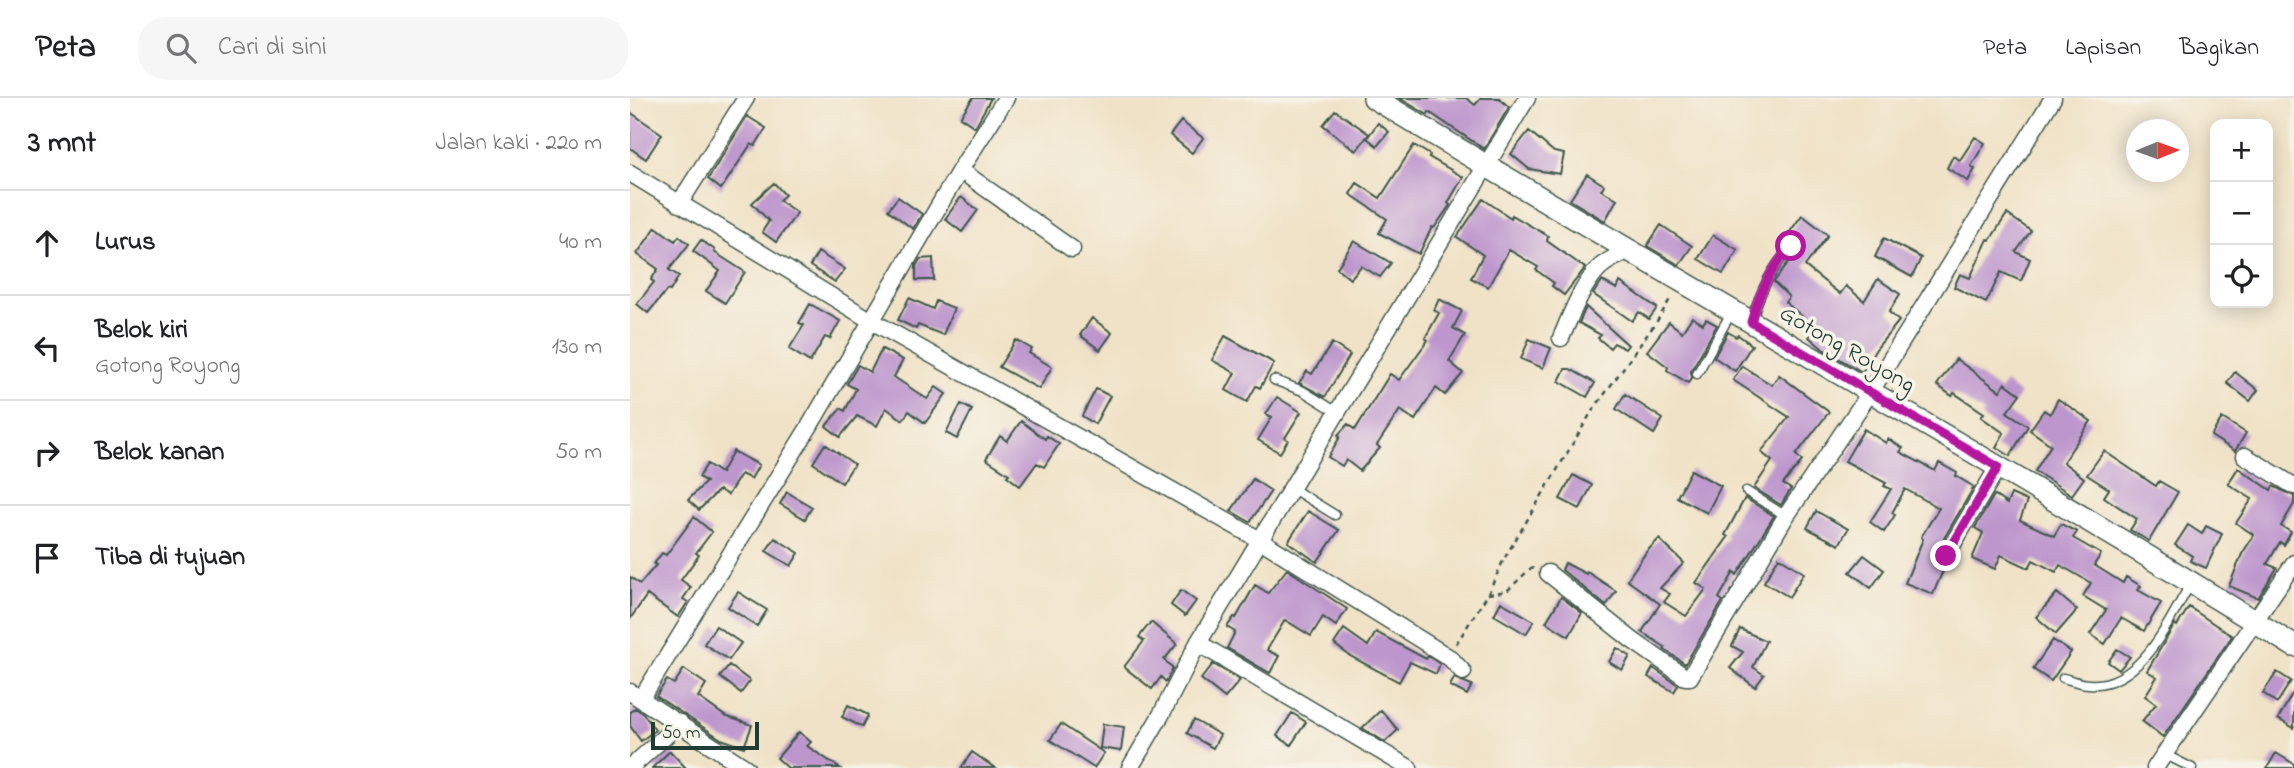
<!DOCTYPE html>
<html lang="id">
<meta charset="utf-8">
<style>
:root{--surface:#fff;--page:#f6f6f6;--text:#202124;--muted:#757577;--line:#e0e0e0}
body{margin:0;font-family:"Indie Flower",sans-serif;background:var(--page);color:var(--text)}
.controls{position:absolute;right:21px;top:21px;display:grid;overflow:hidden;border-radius:14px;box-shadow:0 4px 18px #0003}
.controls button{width:63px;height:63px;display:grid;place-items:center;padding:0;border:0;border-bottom:2px solid var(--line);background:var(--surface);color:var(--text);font:35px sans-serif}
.compass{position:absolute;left:1496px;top:21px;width:63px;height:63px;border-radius:50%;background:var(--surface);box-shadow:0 4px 18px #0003;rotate:89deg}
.scale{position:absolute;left:21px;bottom:18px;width:108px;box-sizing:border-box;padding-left:7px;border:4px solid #1f3d34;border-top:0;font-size:19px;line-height:24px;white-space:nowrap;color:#1f3d34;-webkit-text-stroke:5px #f7f3e8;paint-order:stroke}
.stop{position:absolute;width:21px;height:21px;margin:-16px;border:5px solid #b5179e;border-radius:50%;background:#fff}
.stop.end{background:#b5179e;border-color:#fff;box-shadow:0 2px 7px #0008}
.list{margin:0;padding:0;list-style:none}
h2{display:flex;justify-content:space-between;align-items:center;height:91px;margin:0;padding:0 28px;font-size:30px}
h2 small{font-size:23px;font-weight:400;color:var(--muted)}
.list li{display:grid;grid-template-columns:46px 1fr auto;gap:21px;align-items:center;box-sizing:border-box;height:105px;padding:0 28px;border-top:2px solid var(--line)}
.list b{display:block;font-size:26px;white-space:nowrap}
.list p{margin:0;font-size:23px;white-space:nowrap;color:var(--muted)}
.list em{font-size:23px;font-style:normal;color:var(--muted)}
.icon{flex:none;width:38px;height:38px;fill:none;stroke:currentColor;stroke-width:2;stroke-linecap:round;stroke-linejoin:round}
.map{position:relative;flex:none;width:1664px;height:670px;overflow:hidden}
header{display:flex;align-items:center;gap:42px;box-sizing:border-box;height:98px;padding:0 35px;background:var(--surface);border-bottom:2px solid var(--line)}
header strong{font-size:33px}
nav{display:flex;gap:38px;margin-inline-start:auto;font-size:24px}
.search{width:490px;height:63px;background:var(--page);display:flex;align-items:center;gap:18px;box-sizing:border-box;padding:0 24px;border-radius:28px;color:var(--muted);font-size:26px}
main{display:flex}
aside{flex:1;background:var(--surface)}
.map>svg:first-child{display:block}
</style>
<header>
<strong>Peta</strong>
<div class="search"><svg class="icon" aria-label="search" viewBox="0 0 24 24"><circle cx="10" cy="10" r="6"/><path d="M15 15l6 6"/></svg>Cari di sini</div>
<nav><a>Peta</a><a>Lapisan</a><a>Bagikan</a></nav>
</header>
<main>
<aside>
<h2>3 mnt<small>Jalan kaki · 220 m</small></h2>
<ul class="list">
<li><svg class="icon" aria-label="ahead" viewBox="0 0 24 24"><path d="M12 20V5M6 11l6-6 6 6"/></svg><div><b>Lurus</b></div><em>40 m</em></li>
<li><svg class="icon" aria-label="left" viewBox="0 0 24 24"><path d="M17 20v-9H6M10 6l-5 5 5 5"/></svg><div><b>Belok kiri</b><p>Gotong Royong</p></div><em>130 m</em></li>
<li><svg class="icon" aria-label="right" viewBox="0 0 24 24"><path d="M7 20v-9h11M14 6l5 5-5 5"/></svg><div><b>Belok kanan</b></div><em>50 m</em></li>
<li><svg class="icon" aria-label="arrive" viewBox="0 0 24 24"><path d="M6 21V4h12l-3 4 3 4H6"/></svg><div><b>Tiba di tujuan</b></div></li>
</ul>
</aside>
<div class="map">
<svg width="1664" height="670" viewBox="0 0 1664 670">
<rect width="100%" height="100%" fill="#f7f3e8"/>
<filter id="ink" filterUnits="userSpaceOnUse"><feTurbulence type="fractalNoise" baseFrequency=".0143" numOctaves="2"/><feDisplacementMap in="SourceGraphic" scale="14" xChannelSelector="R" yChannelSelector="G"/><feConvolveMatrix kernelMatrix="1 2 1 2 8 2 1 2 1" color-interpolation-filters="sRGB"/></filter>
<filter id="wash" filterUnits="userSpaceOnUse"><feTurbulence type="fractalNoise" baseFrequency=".00686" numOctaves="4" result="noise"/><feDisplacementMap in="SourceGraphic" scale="28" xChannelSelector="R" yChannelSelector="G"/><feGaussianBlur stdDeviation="1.57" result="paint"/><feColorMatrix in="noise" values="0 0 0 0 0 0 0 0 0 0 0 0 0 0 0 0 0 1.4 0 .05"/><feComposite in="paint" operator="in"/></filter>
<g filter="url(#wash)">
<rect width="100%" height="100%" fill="#f0e2c6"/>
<g id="blocks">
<!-- building -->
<path fill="#bd96cd" d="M343,0H361L345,29L330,19Z
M769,0H836L845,7L851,0H869L879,9L854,51L799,14L798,17Z
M705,12L739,36L726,53L693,27Z
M0,14L32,36L16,61L0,50Z
M117,18L136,30L125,48L121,46L91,91L78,81Z
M551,23L573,40L562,55L540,37Z
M748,25L759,34L747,48L737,40Z
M899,33L924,54L934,56L930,76L899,71L881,56Z
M1345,39L1355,45L1341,68L1345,71L1338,83L1317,70L1323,58L1330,62Z
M784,47L800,57L799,59L833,79L818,105L820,107L804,130L802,129L789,156L749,135L757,121L720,96L727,85L750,100Z
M957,76L974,87L971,92L987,101L975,123L940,102Z
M144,85L155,97L149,102L167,115L146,144L132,134L139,123L122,105Z
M268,99L292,116L283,131L258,112Z
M331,99L348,112L332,134L315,121Z
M853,101L881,120L882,117L918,138L917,143L955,170L934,197L922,188L924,185L906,172L908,169L879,152L858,189L841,180L853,157L827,139Z
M1377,116L1401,133L1386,154L1400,161L1391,183L1371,174L1356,205L1324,189L1330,176L1340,180L1358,141L1360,142Z
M1172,117L1198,137L1175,168L1210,196L1216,188L1234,203L1248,181L1270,196L1259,214L1269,223L1246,251L1232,274L1193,251L1179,239L1186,230L1155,204L1159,199L1144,184L1170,148L1157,138Z
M1031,127L1062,148L1049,167L1017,148Z
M26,129L45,143L49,138L59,146L39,172L49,178L40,193L37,192L18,215L7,206L24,184L21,182L28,171L7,156Z
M1083,137L1108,152L1093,176L1068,161Z
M1254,140L1291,160L1282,179L1245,159Z
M71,142L85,152L84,154L115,174L95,205L76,193L90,173L63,153Z
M724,143L761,165L750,179L731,168L720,181L707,170Z
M188,154L215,171L205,184L180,168Z
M303,160L304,182H286V168L290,161Z
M972,183L987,191L990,184L1027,210L1019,221L1009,214L1002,223L963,196Z
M279,200L303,211L306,203L324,210L313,237L288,227L286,231L268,222Z
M809,201L832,213L823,230L835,237L819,263L833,275L815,297L806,290L785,322L770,312L747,347L750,350L730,373L716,362L712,368L698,359L710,339L708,337L718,326L725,332L760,276L769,282L798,242L795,240L809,215L804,212Z
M180,206L210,223L200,241L195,239L180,264L159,251L174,227L169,225Z
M956,209L998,247L995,251L984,245L980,250L968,240L971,237L949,225Z
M1062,219L1073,226L1076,221L1087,227L1061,273L1062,280L1058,285L1037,272L1038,269L1017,253L1039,224L1052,234Z
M462,220L482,235L470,252L450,237Z
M1098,234L1106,239L1108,237L1122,247L1105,273L1084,259Z
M595,238L644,265L630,290L626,288L617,304L596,292L605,275L582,262Z
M899,241L921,250L913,270L891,261Z
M386,242L402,251L399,255L422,269L409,291L369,269Z
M702,245L720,257L695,299L669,285L677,273L682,276Z
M252,251L273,262L264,279L297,301L306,289L316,296L295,325L279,313L273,322L256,310L247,328L227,318L210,339L196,328L211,310L215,313L226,291L217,286L228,267L240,274Z
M1326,261L1370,293L1375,285L1390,296L1377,314L1398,328L1380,358L1366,349L1374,335L1351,319L1354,315L1324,295L1322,298L1307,287Z
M1112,268L1142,287L1149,277L1199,314L1166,357L1172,363L1153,386L1161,391L1151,407L1124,390L1142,363L1131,354L1159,319L1103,282Z
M935,271H940L965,285L957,299L929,283Z
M1605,274L1628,292L1620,303L1597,285Z
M466,291L480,298L465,326L452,318Z
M995,296L1033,321L1024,336L986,311Z
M647,299L671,314L655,340L658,342L650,355L628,342L642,319L636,316Z
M1428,301L1461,323L1433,364L1454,380L1442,397L1405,373L1421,347L1400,332L1414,312L1420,316Z
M331,306L342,312L327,341L316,335Z
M1592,320L1616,335L1605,353L1581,338Z
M391,323L415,341L417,338L429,346L414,369L407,365L390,388L377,378L379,376L356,361L370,338L377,343Z
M1234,331L1256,345L1258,341L1273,350L1270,354L1305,373L1309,365L1327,375L1326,378L1344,389L1303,459L1315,468L1303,496L1275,485L1293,441L1291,439L1309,410L1275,391L1262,415L1265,417L1254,434L1240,424L1261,391L1254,388L1256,385L1215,363Z
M195,346L224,366L212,385L183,365Z
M103,353L129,367L121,381L111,376L98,397L89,392L69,412L58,402L76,384L69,379L77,366L91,375Z
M1474,353L1526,388L1529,383L1548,394L1519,443L1500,432L1507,421L1474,399L1479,391L1457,377Z
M1608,370L1641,392L1643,388L1664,398V406L1651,428L1661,434L1654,447L1650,444L1637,466L1647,470L1628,500L1599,488L1612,456L1624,437L1606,425L1622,401L1598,386Z
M1061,372L1091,388L1077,415L1047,399Z
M943,377L962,387L950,411L930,401Z
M623,381L641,393L620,424L601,413Z
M157,394L182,409L175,421L150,406Z
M1381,396L1397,403L1390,422L1424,438L1431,426L1447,434L1443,440L1471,456L1464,467L1493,485L1496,479L1511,488L1508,492L1531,505L1514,533L1491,520L1475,546L1460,536L1476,512L1453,498L1461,485L1430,467L1426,474L1403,462L1399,470L1371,457L1365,471L1342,461L1353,435L1345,430L1364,397L1377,406Z
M1115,400L1144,418L1107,477L1104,474L1089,500L1093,503L1055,566L1034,551L1035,549L1012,534L1030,506L997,482L1017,453L1029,441L1054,465L1030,490L1040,496L1034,504L1056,518L1076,491L1066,485L1098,439L1095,437Z
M678,413L709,432L687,464L658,444Z
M1186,413L1218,431L1209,447L1177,430Z
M64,419L82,434L66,455L69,457L51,482L61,489L53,501L58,504L48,519L17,497L0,521V479L10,486L26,467L24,466L32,455L36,457Z
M1558,427L1572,436L1576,428L1592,436L1576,470L1560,463L1562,458L1545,447Z
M145,440L169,455L161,468L136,453Z
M1234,457L1254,472L1241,490L1220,474Z
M1149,459L1174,475L1159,499L1134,484Z
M935,465L956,476L957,474L986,493L976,508L932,472Z
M657,471L717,511L706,528L693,519L681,538L655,522L637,552L649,558L640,575L597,550L605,534L597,529L604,519L606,520L625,487L638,495Z
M551,492L566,503L555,518L541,507Z
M108,494L137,512L127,528L98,509Z
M1427,495L1447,512L1426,536L1406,519Z
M931,499L952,515L939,538L916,524Z
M871,504L904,523L896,536L864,517Z
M1559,509L1602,538L1533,639L1512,623L1526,606L1515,598L1527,579L1517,573L1545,526L1547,528Z
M521,524L547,546L534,562L543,570L536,584L531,579L522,591L494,569L514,543L509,539Z
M86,528L111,545L99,562L74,546Z
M714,531L738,548L746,534L796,561L798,558L810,566L806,576L780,564L769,584L720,558L704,546Z
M1110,531L1136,543L1123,569L1134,577L1125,589L1100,570L1113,554L1102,548Z
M1423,542L1441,554L1421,583L1403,571Z
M987,550L1000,558L992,572L979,564Z
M1487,551L1500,559L1489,572L1478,564Z
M583,566L610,582L595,600L571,581Z
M99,567L120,583L111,595L90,579Z
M1023,570L1048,587L1044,594L1018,579Z
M54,571L76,586L68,599L95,618L122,627L114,649L91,641L26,598L37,582L44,586Z
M1647,574L1661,583L1647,605L1633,595Z
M824,580L842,587L837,597L820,588Z
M1664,593V630L1648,621Z
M218,607L238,617L232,629L212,619Z
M5,610L13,615L25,632L11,643L0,628V614Z
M751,612L768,632L755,644L732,630Z
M662,615L676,624L661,647L647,638Z
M564,622L590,637L583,650L557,635Z
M431,626L474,655L464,670L420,642Z
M473,626L494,629L491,653L470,650Z
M169,634L181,644L177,648L210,670H158L147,660Z
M40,653L56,670H22Z
M342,654L365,670H331Z
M1646,655L1664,666V670H1637Z"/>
</g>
</g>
<g filter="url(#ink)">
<use href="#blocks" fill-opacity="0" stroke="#3e564a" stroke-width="2"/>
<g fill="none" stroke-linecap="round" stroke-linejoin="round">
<defs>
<path id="service" d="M1122,221C1130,193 1142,169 1162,148
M1067,276L1101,215
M644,282L673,293L707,314
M663,391L705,417
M1116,393L1156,418
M1433,580C1441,582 1451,586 1459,586C1511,590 1539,522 1561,485
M1534,656L1562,670"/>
<path id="minor" d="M330,72L442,151
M0,75L240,222L630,442L820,560L833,574
M49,106L116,0
M931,240C941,217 951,189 969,170C977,162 989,158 998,152
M1615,358L1664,388
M1316,458L1368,369
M918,475L1002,542L1055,579H1060L1156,418L1241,293L1423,0
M568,545L779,670
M0,594L116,670
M11,601L179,329L330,72L376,0
M0,670L50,625
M500,670L531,617L568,545L897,0
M1525,670L1664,465"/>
<path id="tertiary" d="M744,0C1049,186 1361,359 1664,548"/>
</defs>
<!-- service casing -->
<use href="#service" stroke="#3e564a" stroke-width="11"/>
<!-- minor casing -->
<use href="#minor" stroke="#3e564a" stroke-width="19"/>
<!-- tertiary casing -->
<use href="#tertiary" stroke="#3e564a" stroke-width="24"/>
<!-- path -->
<path stroke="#3e564a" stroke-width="2.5" stroke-dasharray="5 5" stroke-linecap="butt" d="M858,496L877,493L900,471L906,470
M826,546L858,496L874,461L961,315L1027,223L1042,198"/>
<!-- service -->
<use href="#service" stroke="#fff" stroke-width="8"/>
<!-- minor -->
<use href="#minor" stroke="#fff" stroke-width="16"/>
<!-- tertiary -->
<use href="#tertiary" stroke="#fff" stroke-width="21"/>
</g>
</g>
<g fill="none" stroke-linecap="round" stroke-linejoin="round" filter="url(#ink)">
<!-- route -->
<path stroke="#b5179e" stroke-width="9" d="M1161,148C1141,170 1129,195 1121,224L1368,369L1316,458"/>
</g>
<g text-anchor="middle" stroke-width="7" stroke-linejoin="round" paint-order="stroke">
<!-- street labels -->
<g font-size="24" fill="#1f3d34" stroke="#f7f3e8">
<text transform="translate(1218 250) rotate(30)" y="8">Gotong Royong</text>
</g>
</g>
</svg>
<div class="controls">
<button>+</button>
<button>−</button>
<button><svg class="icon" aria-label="locate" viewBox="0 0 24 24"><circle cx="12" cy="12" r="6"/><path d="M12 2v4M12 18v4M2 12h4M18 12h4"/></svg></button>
</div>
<svg class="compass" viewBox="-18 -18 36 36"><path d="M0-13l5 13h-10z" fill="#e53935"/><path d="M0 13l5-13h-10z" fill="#757577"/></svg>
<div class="scale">50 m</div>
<div class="stop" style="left:1161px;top:148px"></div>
<div class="stop end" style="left:1316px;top:458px"></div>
</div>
</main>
